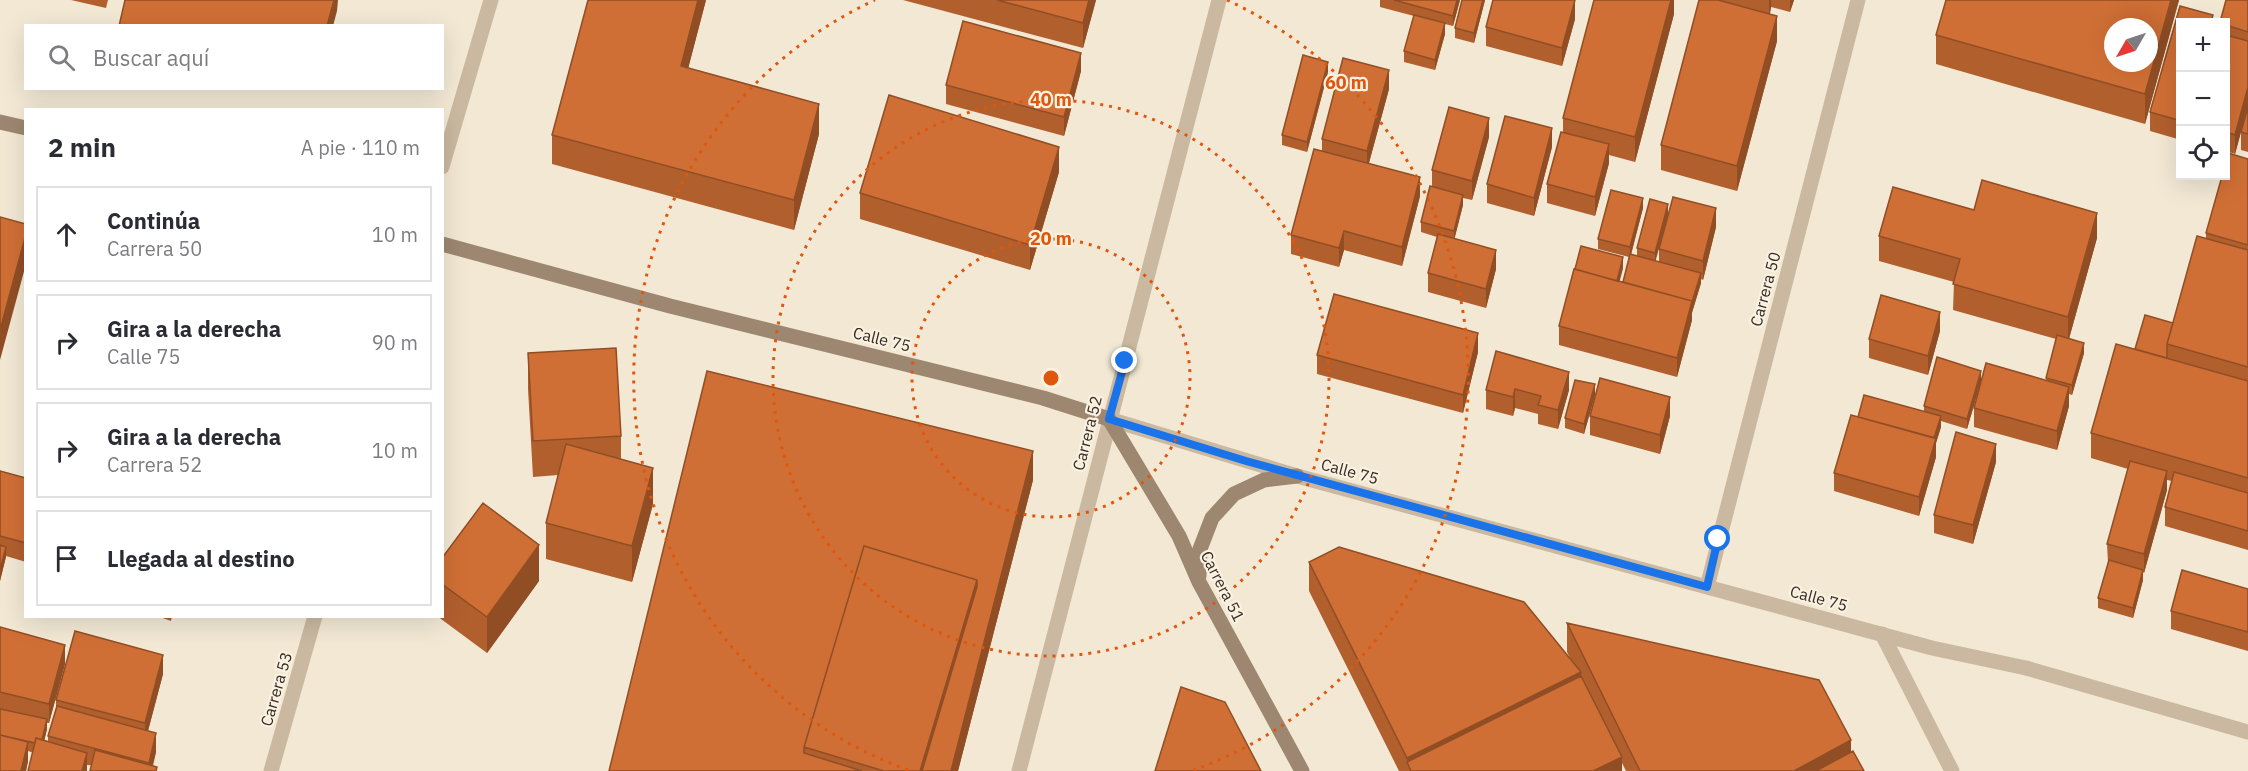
<!DOCTYPE html>
<html lang="es">
<meta charset="utf-8">
<style>
:root{--surface:#fff;--page:#f2f2f3;--text:#2b2b33;--muted:#7c7c81;--line:#e1e1e2}
body{margin:0;font-family:"IBM Plex Sans",sans-serif;background:var(--page);color:var(--text)}
.controls{position:absolute;right:18px;top:18px;display:grid;overflow:hidden;border-radius:0px;box-shadow:0 6px 24px #0002}
.controls button{width:54px;height:54px;display:grid;place-items:center;padding:0;border:0;border-bottom:2px solid var(--line);background:var(--surface);color:var(--text);font:30px sans-serif}
.compass{position:absolute;left:2104px;top:18px;width:54px;height:54px;border-radius:50%;background:var(--surface);box-shadow:0 6px 24px #0002;rotate:231deg}
.stop{position:absolute;width:18px;height:18px;margin:-14px;border:4px solid #1a73e8;border-radius:50%;background:#fff}
.stop.end{background:#1a73e8;border-color:#fff;box-shadow:0 2px 6px #0008}
.list{margin:0;padding:0;list-style:none}
h2{display:flex;justify-content:space-between;align-items:center;height:78px;margin:0;padding:0 24px;font-size:26px}
h2 small{font-size:20px;font-weight:400;color:var(--muted)}
.list li{display:grid;grid-template-columns:39px 1fr auto;gap:18px;align-items:center;box-sizing:border-box;height:96px;margin:0 12px 12px;padding:0 12px;border:2px solid var(--line);border-radius:0px}
.list b{display:block;font-size:22px;white-space:nowrap}
.list p{margin:0;font-size:20px;white-space:nowrap;color:var(--muted)}
.list em{font-size:20px;font-style:normal;color:var(--muted)}
.icon{flex:none;width:33px;height:33px;fill:none;stroke:currentColor;stroke-width:2;stroke-linecap:round;stroke-linejoin:round}
.map{position:relative;flex:none;width:2248px;height:771px;overflow:hidden}
.search{position:absolute;background:var(--surface);box-shadow:0 6px 24px #0002;left:24px;top:24px;width:420px;height:66px;display:flex;align-items:center;gap:15px;box-sizing:border-box;padding:0 21px;border-radius:0px;color:var(--muted);font-size:22px}
.panel{position:absolute;background:var(--surface);box-shadow:0 6px 24px #0002;left:24px;top:108px;width:420px;height:510px;border-radius:0px}
.map>svg:first-child{display:block}
</style>
<div class="map">
<svg width="2248" height="771" viewBox="0 0 2248 771">
<rect width="100%" height="100%" fill="#f2e8d4"/>
<g fill="none" stroke-linecap="round" stroke-linejoin="round">
<!-- minor -->
<path stroke="#cab9a0" stroke-width="15" d="M1882,634L1952,771
M1019,771L1219,0"/>
<!-- tertiary -->
<path stroke="#cab9a0" stroke-width="15" d="M442,167L491,0
M1109,419L1297,476L1932,648L2026,668L2248,732
M1707,587L1858,0
M271,771L315,616"/>
<!-- secondary -->
<path stroke="#9e8771" stroke-width="15" d="M0,122L26,128
M442,244L670,306L1043,398L1109,419L1179,536L1199,582L1302,771
M1199,576L1200,549L1212,518L1234,494L1264,480L1297,476"/>
</g>
<!-- wall -->
<path fill="#b25f2e" d="M71,0H108L106,8Z
M706,0L688,68L819,134L794,230L552,164V135Z
M903,0H1096L1083,48Z
M1380,0H1460L1453,26L1445,24V34L1435,70L1404,62V51L1414,16L1380,7Z
M1485,0L1474,43L1455,38V28Z
M1674,0V14L1635,162L1609,155V163L1595,216L1547,203V184L1563,132V118Z
M1699,0H1794L1790,12L1771,7L1770,14L1777,41L1737,191L1661,170V145Z
M2179,0L2145,124L1936,64V35Z
M2248,0V106L2235,154L2226,151V22Z
M2180,6L2213,15V22H2181V140L2150,131V112Z
M1575,19L1562,66L1486,46V27Z
M1081,71L1064,136L946,104V85Z
M1328,72L1307,152L1282,145V135Z
M1389,89L1369,163L1420,196L1402,266L1344,250L1339,267L1291,254V235L1322,151V139Z
M2248,107V152L2241,150V132Z
M1489,137L1472,200L1463,198V205L1454,239L1496,269L1486,308L1428,292V273L1437,237L1421,232V222L1432,186V170Z
M1552,147L1534,216L1487,203V184Z
M2248,159V550L2165,526V507L2172,481L2167,480V490L2144,573L2143,572V580L2133,618L2098,608V598L2108,563L2107,544L2128,469L2091,458V433L2135,349L2173,323L2206,238V233Z
M1059,172L1030,270L860,219V193Z
M1643,208L1631,255L1637,256V248L1668,215L1655,261L1659,262V249L1716,227L1703,280L1701,279V283L1692,312V320L1677,377L1559,345V326L1623,268L1619,281L1623,282L1629,257L1598,249V239Z
M1879,236L2097,238L2069,339L2084,353L2072,395L2069,394V406L2057,450L1974,427V408L2046,380L2056,339L1953,310L1954,282L1879,261Z
M1940,331L1928,375L1869,358V339Z
M1496,351L1569,390L1558,429L1538,424V414L1515,408L1513,416L1486,409V390Z
M1478,352L1463,413L1317,374V355Z
M528,353L621,436V459L653,504L632,582L546,559V523L558,475L533,477L528,389Z
M1981,381L1967,429L1941,421V427L1936,443V457L1919,516L1834,491V473L1858,417L1924,412V406Z
M1595,395L1584,434L1565,428V418Z
M1590,416H1670L1660,454L1590,435Z
M1996,462L1973,544L1934,533V515Z
M0,471L26,478V562L6,556L0,581Z
M1033,480L958,771H609Z
M442,558L539,581L487,653L437,616H442Z
M1309,562L1570,658L1567,652V623L1851,752L1864,771H1626L1622,763V771H1399L1309,591Z
M2248,589V651L2171,629V611Z
M157,616H172L171,621Z
M0,627L65,664L49,723H47V729L44,741L48,742V736L56,708V700L163,674L148,731L156,752L153,766L157,771L87,765V771L28,751V761L26,771H0Z"/>
<!-- shaded-wall -->
<path fill="#914e25" d="M334,0H338L337,11L333,26H327Z
M698,0H706L681,96V66Z
M1089,0H1096L1083,48V23Z
M1457,0H1460L1453,26V16Z
M1483,0H1485L1474,43V33Z
M1575,0V19L1562,66V48Z
M1671,0H1674V14L1635,162V137Z
M1769,0H1771V7L1769,18Z
M1790,0H1794L1790,12Z
M2171,0H2179L2145,124V94Z
M1777,16V41L1737,191V166Z
M1445,23V34L1435,70V60Z
M1081,53V71L1064,136V117Z
M1328,62V72L1307,152V142Z
M1389,70V89L1367,170V151Z
M2248,87V106L2235,154V135Z
M819,104V134L794,230V200Z
M1489,118V137L1472,200V181Z
M1552,128V147L1534,216V198Z
M1609,144V163L1595,216V197Z
M1059,147V172L1030,270V245Z
M1420,177V196L1402,266V247Z
M1463,195V205L1454,241V231Z
M1643,198V208L1630,258V247Z
M1668,204V215L1655,263V253Z
M1716,208V227L1703,280V261Z
M2097,213V238L2068,342V317Z
M1344,231V250L1339,267V248Z
M26,234V264L0,360V330Z
M1496,250V269L1486,308V289Z
M1623,257V268L1617,292V282Z
M1701,273V283L1692,313V302Z
M1692,301V320L1677,377V358Z
M1940,312V331L1928,375V356Z
M1478,333V352L1463,413V395Z
M2084,343V353L2072,395V385Z
M1981,371V381L1967,429V419Z
M1569,372V390L1558,429V410Z
M1595,384V395L1584,434V424Z
M2069,387V406L2057,450V431Z
M1515,389V408L1513,416V397Z
M1670,397V416L1660,454V435Z
M1941,416V427L1936,443V457L1919,516V497L1934,439Z
M1996,444V462L1973,544V525Z
M1033,451V480L958,771H951Z
M653,468V504L632,582V546Z
M2167,471V490L2144,573V554Z
M539,545V581L487,653V617Z
M6,547V557L0,581V570Z
M2143,570V580L2133,618V608Z
M977,580V617L931,771H920Z
M65,645V664L49,723V704Z
M163,655V674L145,742V723Z
M1581,672V701L1407,762V758Z
M47,719V729L41,754V744Z
M156,733V752L151,771H149V763Z
M1851,740V770L1849,771H1794Z
M28,742V761L26,771H21Z
M87,753V771H82Z
M1622,757V771H1593Z"/>
<!-- building -->
<path fill="#cf6f35" stroke="#914e25" stroke-width="1.5" fill-rule="evenodd" d="M125,0H334L327,26H119Z
M588,0H698L681,66L819,104L794,200L552,135Z
M997,0H1089L1083,23Z
M1394,0H1457L1453,16Z
M1462,0H1483L1474,33L1455,28Z
M1493,0H1575L1562,48L1486,27Z
M1594,0H1671L1635,137L1563,118Z
M1699,0H1718L1777,16L1737,166L1661,145Z
M1946,0H2171L2145,94L1936,35ZM2113,27H2149V63H2113Z
M2226,0H2248V32L2226,25V22H2220Z
M2180,6L2213,15L2211,22H2181V121L2150,112Z
M1414,15L1445,23L1435,60L1404,51Z
M963,21L1081,53L1064,117L946,85Z
M2226,35L2248,41V87L2235,135L2226,132Z
M1303,55L1328,62L1307,142L1282,135Z
M1343,58L1389,70L1367,151L1322,139Z
M889,95L1059,147L1030,245L860,193Z
M1449,107L1489,118L1472,181L1432,170Z
M2248,107V134L2241,132Z
M1505,116L1552,128L1534,198L1487,184Z
M1561,132L1609,144L1595,197L1547,184Z
M1314,149L1420,177L1402,247L1344,231L1339,248L1291,235Z
M2228,153L2248,159V245L2206,233L2222,176H2226V162Z
M1982,180L2097,213L2068,317L1953,284L1960,259L1879,236L1893,187L1974,210Z
M1430,186L1463,195L1454,231L1421,222Z
M1611,190L1643,198L1630,247L1598,239Z
M1673,197L1716,208L1703,261L1659,249Z
M1650,199L1668,204L1655,253L1637,248Z
M0,217L26,224V234L0,330Z
M1438,234L1496,250L1486,289L1428,273Z
M2197,236L2248,250V367L2167,344Z
M1581,246L1623,257L1617,281L1575,269Z
M1630,254L1701,273L1692,302V301L1623,282Z
M1574,269L1692,301L1677,358L1559,326Z
M1334,294L1478,333L1463,395L1317,355Z
M1881,295L1940,312L1928,356L1869,339Z
M2145,315L2173,323L2167,344V358L2135,349Z
M2057,335L2084,343L2072,385L2046,378Z
M2116,344L2248,381V478L2091,433Z
M616,348L621,436L533,441L528,353Z
M1496,351L1569,372L1558,410L1538,405L1541,396L1515,389L1513,397L1486,390Z
M1937,357L1981,371L1967,419L1924,406Z
M1986,363L2069,387L2057,431L1974,408Z
M707,371L1033,451L951,771H922L977,587V580L864,546L804,747V753L862,771H609Z
M1600,378L1670,397L1660,435L1590,416Z
M1575,380L1595,384L1584,424L1565,418Z
M1864,395L1941,416L1934,438L1858,417Z
M1851,415L1936,438L1919,497L1834,473Z
M1956,432L1996,444L1973,525L1934,515Z
M566,444L653,468L632,546L546,523Z
M2130,461L2167,471L2144,554L2107,544Z
M0,471L26,478V543L0,536Z
M2174,472L2248,493V531L2165,507Z
M483,503L539,545L487,617L442,584V558Z
M0,545L6,547L0,570Z
M864,546L977,580L920,771H884L804,747Z
M1339,547L1524,602L1581,672L1407,758L1309,562Z
M2109,560L2143,570L2133,608L2098,598Z
M2182,570L2248,589V632L2171,611Z
M1567,623L1819,680L1851,740L1794,771H1640Z
M0,627L65,645L49,704L0,692Z
M75,631L163,655L145,723L56,700Z
M1581,676L1622,757L1593,771H1411L1407,762Z
M1181,687L1225,702L1261,771H1155Z
M57,706L156,733L149,763L48,736Z
M0,709L47,719L42,740L36,738L35,743L0,735Z
M0,735L28,742L21,771H0Z
M36,738L87,753L82,771H28Z
M95,750L157,767L156,771H90Z
M1853,751L1864,771H1816Z"/>
<g fill="none" stroke-linecap="round" stroke-linejoin="round">
<!-- route -->
<path stroke="#1a73e8" stroke-width="8" d="M1125,361L1109,419L1246,461L1707,587L1718,539"/>
</g>
<!-- distance rings -->
<g fill="none" stroke="#df570d" stroke-width="3" stroke-dasharray="3 6">
<circle cx="1051" cy="378" r="139"/>
<circle cx="1051" cy="378" r="278"/>
<path d="M908 770A417 417 0 0 1 875 0M1227 0A417 417 0 0 1 1194 770"/>
</g>
<g text-anchor="middle" stroke-width="4.5" stroke-linejoin="round" paint-order="stroke">
<!-- street labels -->
<g font-size="16" fill="#332b24" stroke="#faf1e0">
<text transform="translate(1765 289) rotate(-75)" y="6">Carrera 50</text>
<text transform="translate(882 339) rotate(14)" y="6">Calle 75</text>
<text transform="translate(1087 433) rotate(-76)" y="6">Carrera 52</text>
<text transform="translate(1350 471) rotate(15)" y="6">Calle 75</text>
<text transform="translate(1223 586) rotate(63)" y="6">Carrera 51</text>
<text transform="translate(1819 598) rotate(15)" y="6">Calle 75</text>
<text transform="translate(276 689) rotate(-74)" y="6">Carrera 53</text>
</g>
</g>
<circle cx="1051" cy="378" r="9" fill="#df570d" stroke="#faf1e0" stroke-width="3"/>
<g font-size="18" text-anchor="middle" font-weight="bold" fill="#df570d" stroke="#faf1e0" stroke-width="4.5" stroke-linejoin="round" paint-order="stroke">
<text x="1346" y="89">60 m</text>
<text x="1051" y="106">40 m</text>
<text x="1051" y="245">20 m</text>
</g>
</svg>
<div class="controls">
<button>+</button>
<button>−</button>
<button><svg class="icon" aria-label="locate" viewBox="0 0 24 24"><circle cx="12" cy="12" r="6"/><path d="M12 2v4M12 18v4M2 12h4M18 12h4"/></svg></button>
</div>
<svg class="compass" viewBox="-18 -18 36 36"><path d="M0-13l5 13h-10z" fill="#e53935"/><path d="M0 13l5-13h-10z" fill="#7c7c81"/></svg>
<div class="stop" style="left:1718px;top:539px"></div>
<div class="stop end" style="left:1125px;top:361px"></div>
<div class="search"><svg class="icon" aria-label="search" viewBox="0 0 24 24"><circle cx="10" cy="10" r="6"/><path d="M15 15l6 6"/></svg>Buscar aquí</div>
<section class="panel">
<h2>2 min<small>A pie · 110 m</small></h2>
<ul class="list">
<li><svg class="icon" aria-label="ahead" viewBox="0 0 24 24"><path d="M12 20V5M6 11l6-6 6 6"/></svg><div><b>Continúa</b><p>Carrera 50</p></div><em>10 m</em></li>
<li><svg class="icon" aria-label="right" viewBox="0 0 24 24"><path d="M7 20v-9h11M14 6l5 5-5 5"/></svg><div><b>Gira a la derecha</b><p>Calle 75</p></div><em>90 m</em></li>
<li><svg class="icon" aria-label="right" viewBox="0 0 24 24"><path d="M7 20v-9h11M14 6l5 5-5 5"/></svg><div><b>Gira a la derecha</b><p>Carrera 52</p></div><em>10 m</em></li>
<li><svg class="icon" aria-label="arrive" viewBox="0 0 24 24"><path d="M6 21V4h12l-3 4 3 4H6"/></svg><div><b>Llegada al destino</b></div></li>
</ul>
</section>
</div>
